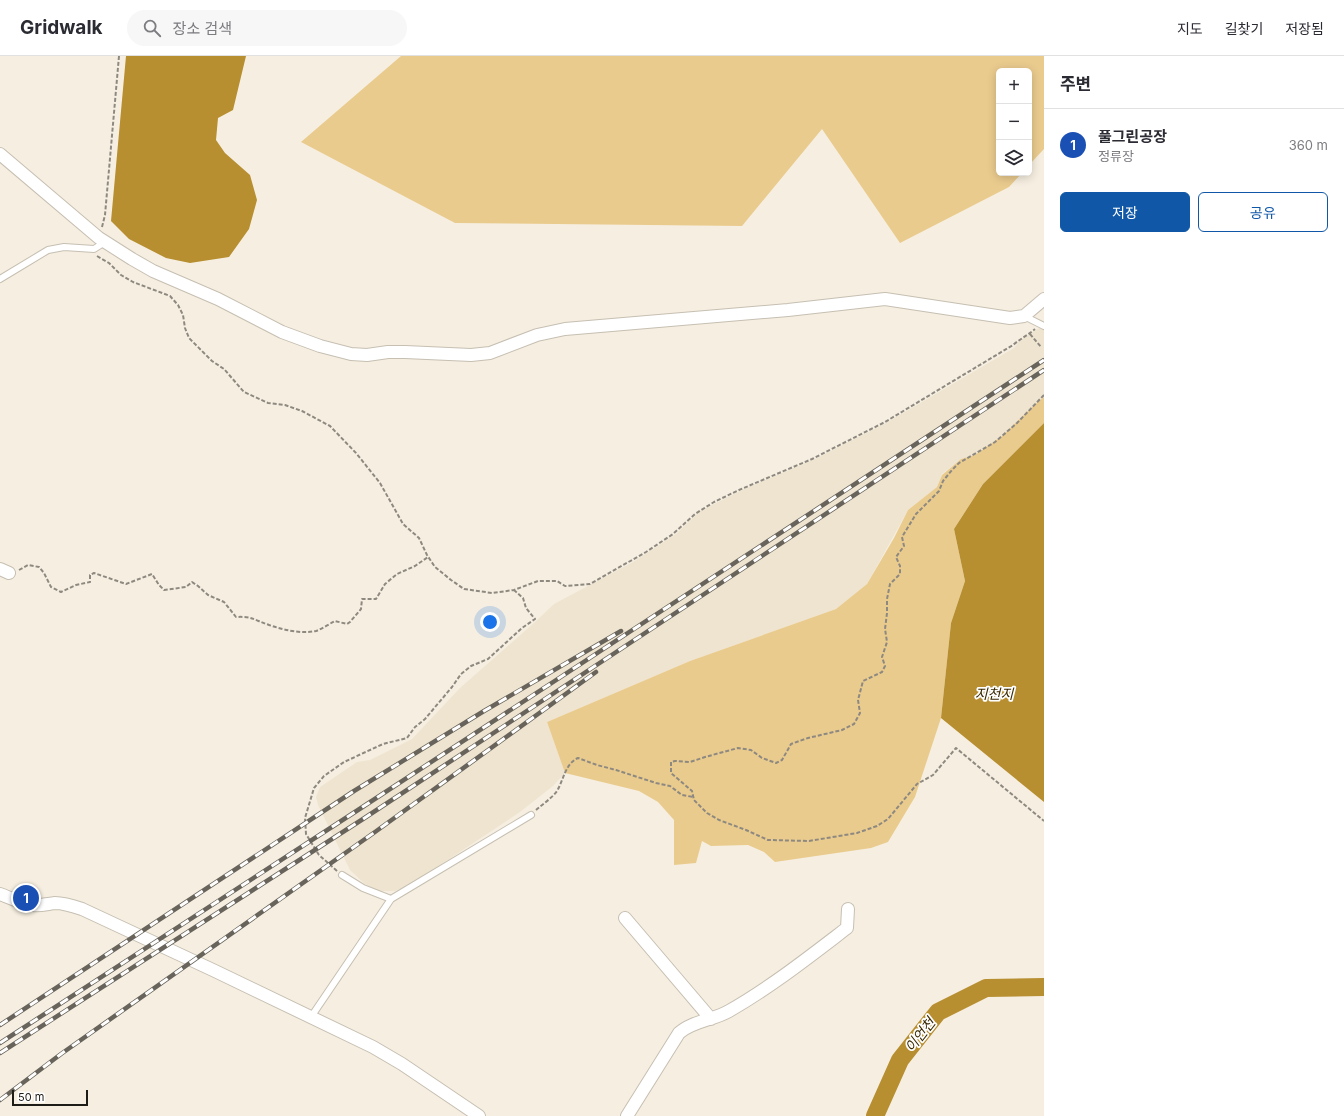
<!DOCTYPE html>
<html lang="ko">
<meta charset="utf-8">
<style>
:root{--surface:#fff;--page:#f7f7f7;--text:#2b2b33;--muted:#7c7c81;--line:#e1e1e2;--accent:#1058a7}
body{margin:0;font-family:Inter,"Noto Sans KR",sans-serif;background:var(--page);color:var(--text)}
.controls{position:absolute;right:12px;top:12px;display:grid;overflow:hidden;border-radius:6px;box-shadow:0 2px 10px #0003}
.controls button{width:36px;height:36px;display:grid;place-items:center;padding:0;border:0;border-bottom:1px solid var(--line);background:var(--surface);color:var(--text);font:20px sans-serif}
.scale{position:absolute;left:12px;bottom:10px;width:76px;box-sizing:border-box;padding-left:4px;border:2px solid #1e1c17;border-top:0;font-size:11px;line-height:14px;white-space:nowrap;color:#1e1c17;-webkit-text-stroke:3px #fff;paint-order:stroke}
.you{position:absolute;left:490px;top:566px;width:14px;height:14px;margin:-10px;border:3px solid #fff;border-radius:50%;background:#1a73e8;box-shadow:0 0 0 6px #1a73e833}
.badge{display:grid;place-items:center;width:26px;height:26px;border-radius:50%;background:var(--accent);color:#fff;font-size:13px;font-weight:700}
.pin{position:absolute;translate:-50% -50%;border:2px solid #fff;box-shadow:0 1px 4px #0006}
.list{margin:0;padding:0;list-style:none}
h2{display:flex;justify-content:space-between;align-items:center;height:52px;margin:0;padding:0 16px;font-size:17px}
h2 small{font-size:13px;font-weight:400;color:var(--muted)}
.list li{display:grid;grid-template-columns:26px 1fr auto;gap:12px;align-items:center;box-sizing:border-box;height:72px;padding:0 16px;border-top:1px solid var(--line)}
.list b{display:block;font-size:15px;white-space:nowrap}
.list p{margin:0;font-size:13px;white-space:nowrap;color:var(--muted)}
.list em{font-size:13px;font-style:normal;color:var(--muted)}
.actions{display:flex;gap:8px;padding:12px 16px}
.actions a{flex:1;padding:9px 0;border:1px solid var(--accent);border-radius:6px;text-align:center;font-size:14px;color:var(--accent)}
.actions .main{background:var(--accent);color:#fff}
.icon{flex:none;width:22px;height:22px;fill:none;stroke:currentColor;stroke-width:2;stroke-linecap:round;stroke-linejoin:round}
.map{position:relative;flex:none;width:1044px;height:1060px;overflow:hidden}
header{display:flex;align-items:center;gap:24px;box-sizing:border-box;height:56px;padding:0 20px;background:var(--surface);border-bottom:1px solid var(--line)}
header strong{font-size:19px}
nav{display:flex;gap:22px;margin-inline-start:auto;font-size:14px}
.search{width:280px;height:36px;background:var(--page);display:flex;align-items:center;gap:10px;box-sizing:border-box;padding:0 14px;border-radius:22px;color:var(--muted);font-size:15px}
main{display:flex}
aside{flex:1;background:var(--surface)}
.map>svg:first-child{display:block}
</style>
<header>
<strong>Gridwalk</strong>
<div class="search"><svg class="icon" aria-label="search" viewBox="0 0 24 24"><circle cx="10" cy="10" r="6"/><path d="M15 15l6 6"/></svg>장소 검색</div>
<nav><a>지도</a><a>길찾기</a><a>저장됨</a></nav>
</header>
<main>
<div class="map">
<svg width="1044" height="1060" viewBox="0 0 1044 1060">
<rect width="100%" height="100%" fill="#f6efe1"/>
<!-- built -->
<path fill="#efe4cf" d="M1044,269V341L1033,350L1002,380L975,400L961,403L942,418L937,431L908,454L867,528L836,553L690,605L547,666L565,717L553,730L520,756L410,829L395,835H378L365,828L350,814L318,749L316,741L320,731L357,706L370,704L412,683L460,632L535,566L554,548L633,506L676,478L700,455L744,433L815,403L886,367L1014,292L1020,284Z"/>
<!-- green -->
<path fill="#eacb8e" d="M401,0H1044V93L1029,109V15H999V117H1022L1009,131L900,187L822,73L742,170L455,167L301,86Z
M1044,341V367L983,428L954,473L965,525L951,567L941,662L915,741L888,786L871,792L775,806L764,796L748,789L711,790L702,785L696,807L674,809V764L658,746L639,735L565,717L547,666L690,605L836,553L867,528L894,482L908,454L937,431L942,419L961,403L975,399L1002,380L1033,350Z"/>
<!-- water -->
<path fill="#b78e30" d="M126,0H246L233,54L218,62L216,84L225,97L250,119L257,144L249,173L229,201L190,207L166,202L129,183L111,165Z
M1044,367V746L941,662L951,567L965,525L954,473L983,428Z"/>
<g fill="none" stroke-linecap="round" stroke-linejoin="round">
<!-- river -->
<path stroke="#b78e30" stroke-width="18" d="M875,1060L900,1004L938,956L986,932L1044,931"/>
<defs>
<path id="lane" d="M0,223L48,194L64,191L94,193L105,186
M1024,260L1044,270
M342,819L363,832L391,843
M311,961L391,843L531,759"/>
<path id="street" d="M0,98L99,182L132,203L153,215L218,243L282,276L320,290L351,298L367,299L388,296H405L471,299L490,297L537,279L565,273L788,254L885,243L1010,262L1024,260L1044,243
M0,513L9,517
M0,838C11,842 21,848 33,849C40,850 47,848 55,847C64,847 73,850 82,853L215,915L373,991L402,1008L479,1060
M625,862L711,963
M627,1060L679,977C692,965 714,964 729,955C771,931 809,901 847,872L848,853"/>
</defs>
<!-- lane casing -->
<use href="#lane" stroke="#c6bfb2" stroke-width="8"/>
<!-- street casing -->
<use href="#street" stroke="#c6bfb2" stroke-width="14"/>
<!-- path -->
<path stroke="#8e8980" stroke-width="2" stroke-dasharray="4 2" stroke-linecap="butt" d="M102,171L105,159L119,0
M97,200L109,207L121,219L133,226L170,240L178,249L183,259L185,272L189,282L212,305L224,313L244,336L268,347L285,349L302,355L330,370L356,397L380,427L403,468L419,482L427,499L435,511L451,524L464,533L492,537L514,534L538,525H557L565,530L590,528L646,496L673,478L695,458L714,446L739,434L812,403L885,366L1013,289C1020,283 1028,279 1035,273
M1030,278L1041,291
M1044,339L1017,367L995,386L959,407L952,414L943,425L939,435L916,458L902,481L904,490L896,501L900,510V518L890,528L887,543V557L885,573L887,586L882,601L885,610L882,616L863,625L858,644L860,657L854,668L842,674L808,682L791,688L782,704L776,707L762,702L751,694L738,692L705,701L690,706L675,705L671,706V717L692,735L694,744L707,757L719,764L746,774L768,784L809,785L857,777L877,770L888,763L917,728L933,719L956,692L1044,765
M19,514L28,509L39,511L44,517L51,531L61,536L76,529L90,526V519L94,517L126,528L152,518L159,529L164,534L186,531L192,526L198,530L208,539L224,546L236,561C252,560 254,564 269,569C284,574 300,578 316,575C322,573 329,568 335,565L347,568L350,566L361,553L362,543H376L385,528L397,518L415,510L428,501
M536,754C543,748 552,742 557,735C564,723 565,708 578,702L597,709L616,714L656,727L670,730L682,739L693,741
M337,815L319,799L306,778L305,762L314,732L324,720L344,706L383,688L407,682L415,671L425,663L452,631L461,618L471,610L488,603L522,572L535,563L526,552L523,542L514,534"/>
<!-- lane -->
<use href="#lane" stroke="#fff" stroke-width="6"/>
<!-- street -->
<use href="#street" stroke="#fff" stroke-width="12"/>
<defs>
<path id="rail" d="M0,969L354,735L484,655L621,575
M0,987L358,754L1044,304
M0,997L363,763L1044,314
M0,1044L61,998L375,776L596,616"/>
</defs>
<!-- rail casing -->
<use href="#rail" stroke="#68645c" stroke-width="4.5"/>
<!-- rail -->
<use href="#rail" stroke="#fff" stroke-width="3" stroke-dasharray="9" stroke-linecap="butt"/>
</g>
<g text-anchor="middle" stroke-width="3.5" stroke-linejoin="round" paint-order="stroke">
<!-- water labels -->
<g font-size="14" font-style="italic" fill="#3a2900" stroke="#fff">
<text x="994" y="643">지천지</text>
<text transform="translate(920 979) rotate(-52)" y="5">이언천</text>
</g>
</g>
</svg>
<div class="controls">
<button>+</button>
<button>−</button>
<button><svg class="icon" aria-label="layers" viewBox="0 0 24 24"><path d="M12 4l9 5-9 5-9-5zM3 14l9 5 9-5"/></svg></button>
</div>
<div class="scale">50 m</div>
<div class="you"></div>
<div class="pin badge" style="left:26px;top:842px;background:#1a4fb4">1</div>
</div>
<aside>
<h2>주변<small></small></h2>
<ul class="list">
<li><span class="badge" style="background:#1a4fb4">1</span><div><b>풀그린공장</b><p>정류장</p></div><em>360 m</em></li>
</ul>
<div class="actions"><a class="main">저장</a><a>공유</a></div>
</aside>
</main>
